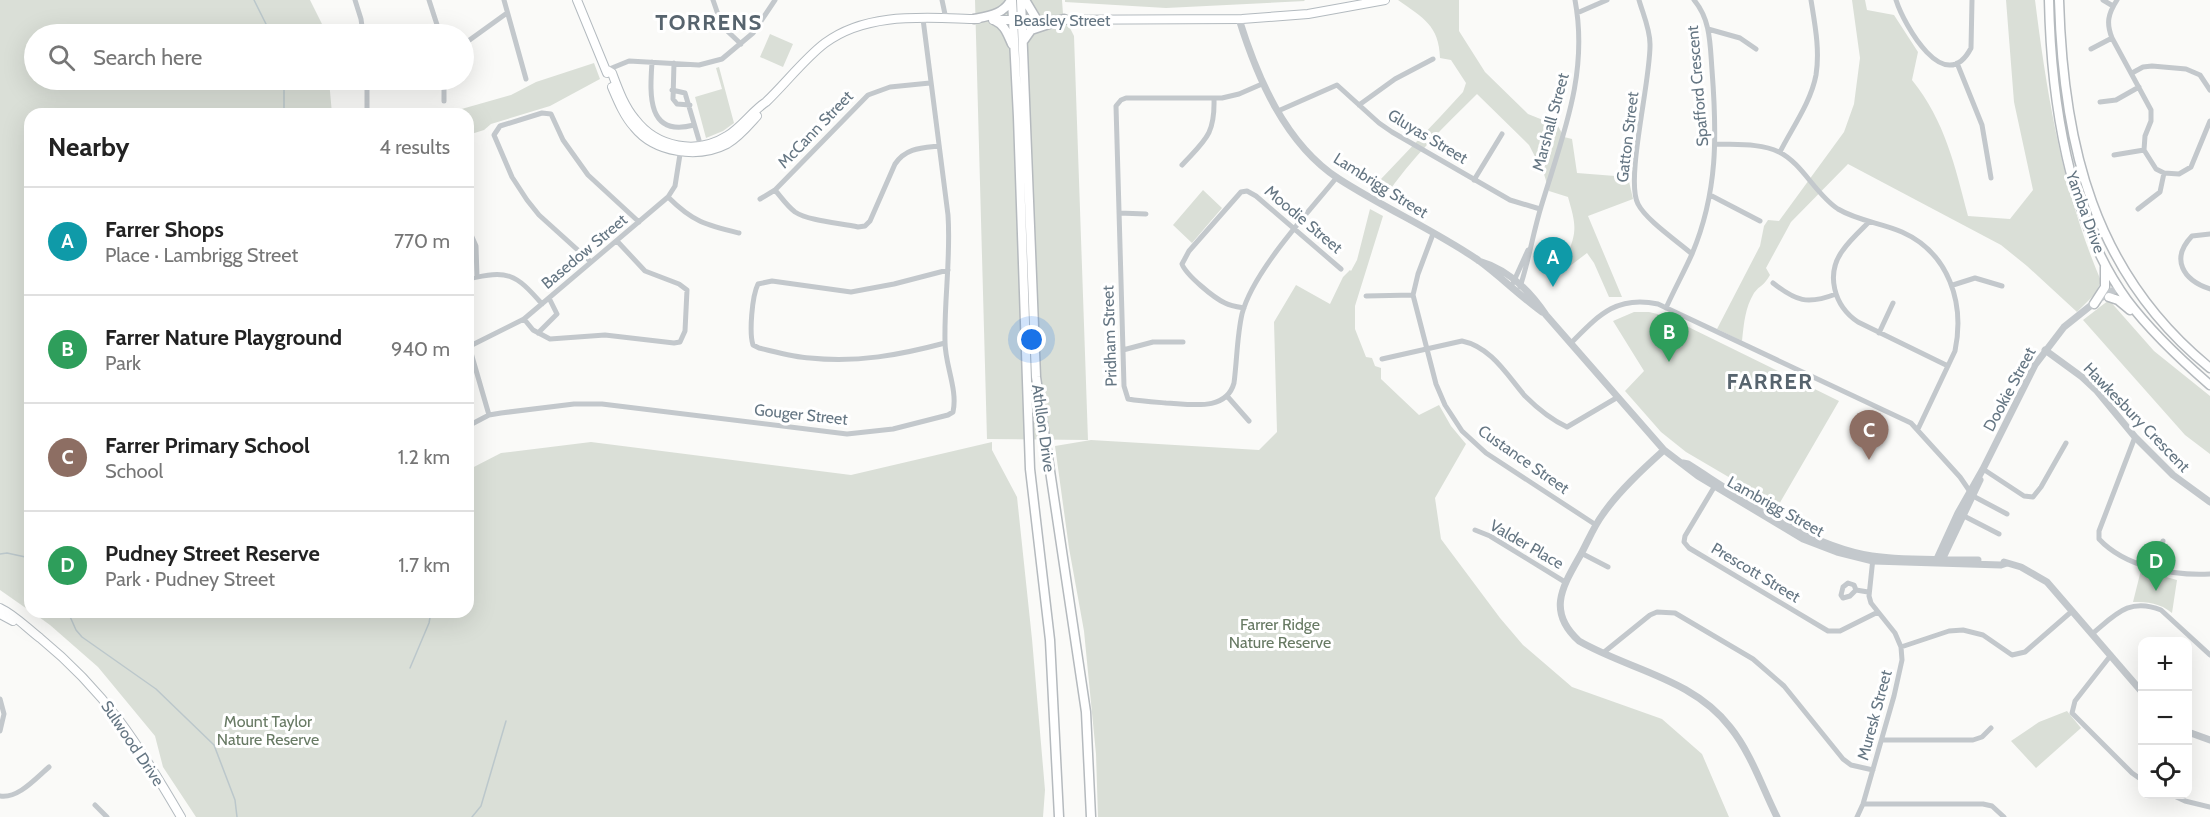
<!DOCTYPE html>
<meta charset="utf-8">
<style>
:root{--surface:#fff;--page:#f2f2f2;--text:#222;--muted:#767676;--line:#e0e0e0;--accent:#e4572e}
body{margin:0;font-family:Cabin,sans-serif;background:var(--page);color:var(--text)}
.controls{position:absolute;right:18px;bottom:18px;display:grid;overflow:hidden;border-radius:12px;box-shadow:0 6px 24px #0002}
.controls button{width:54px;height:54px;display:grid;place-items:center;padding:0;border:0;border-bottom:2px solid var(--line);background:var(--surface);color:var(--text);font:30px sans-serif}
.you{position:absolute;left:1032px;top:340px;width:21px;height:21px;margin:-15px;border:4px solid #fff;border-radius:50%;background:#1a73e8;box-shadow:0 0 0 9px #1a73e833}
.badge{display:grid;place-items:center;width:39px;height:39px;border-radius:50%;background:var(--accent);color:#fff;font-size:20px;font-weight:700}
.pin{position:absolute;translate:-50% -50px;filter:drop-shadow(0 2px 3px #0008)}
.pin::after{content:'';position:absolute;top:32px;width:21px;height:18px;background:inherit;clip-path:polygon(0 0,100% 0,50% 100%)}
.list{margin:0;padding:0;list-style:none}
h2{display:flex;justify-content:space-between;align-items:center;height:78px;margin:0;padding:0 24px;font-size:26px}
h2 small{font-size:20px;font-weight:400;color:var(--muted)}
.list li{display:grid;grid-template-columns:39px 1fr auto;gap:18px;align-items:center;box-sizing:border-box;height:108px;padding:0 24px;border-top:2px solid var(--line)}
.list b{display:block;font-size:22px;white-space:nowrap}
.list p{margin:0;font-size:20px;white-space:nowrap;color:var(--muted)}
.list em{font-size:20px;font-style:normal;color:var(--muted)}
.icon{flex:none;width:33px;height:33px;fill:none;stroke:currentColor;stroke-width:2;stroke-linecap:round;stroke-linejoin:round}
.map{position:relative;flex:none;width:2210px;height:817px;overflow:hidden}
.search{position:absolute;background:var(--surface);box-shadow:0 6px 24px #0002;left:24px;top:24px;width:450px;height:66px;display:flex;align-items:center;gap:15px;box-sizing:border-box;padding:0 21px;border-radius:33px;color:var(--muted);font-size:22px}
.panel{position:absolute;background:var(--surface);box-shadow:0 6px 24px #0002;left:24px;top:108px;width:450px;height:510px;border-radius:18px}
.map>svg:first-child{display:block}
</style>
<div class="map">
<svg width="2210" height="817" viewBox="0 0 2210 817">
<rect width="100%" height="100%" fill="#fafaf8"/>
<!-- green -->
<path fill="#dadfd7" d="M0,0H310L325,30V34H34V80H329L332,114H30V611L0,590Z
M975,0H1062L1063,14L1074,36L1088,440L987,439Z
M1065,0H1304L1305,1L1166,8L1065,2Z
M1398,0H1459V31L1485,72L1528,114L1558,126L1564,137L1572,139L1577,173L1628,177L1633,199L1588,216L1622,297H1609L1594,263L1587,253L1570,266L1565,259C1578,232 1576,225 1568,197L1549,191L1544,174L1529,145L1477,94C1445,126 1411,158 1385,197L1376,190L1381,179L1440,117L1463,92L1466,83L1451,60L1440,58C1439,25 1423,18 1398,0Z
M1852,0H1865L1867,10L1894,15L1918,52L1912,80C1945,121 1955,166 1968,216L2010,219L2033,190L2014,102L2006,0H2035C2047,96 2063,192 2101,281L2096,293L2077,312L2027,266L2001,245L1848,164L1791,222L1766,268L1770,275C1764,286 1760,285 1754,293C1745,308 1744,323 1742,341L1717,329L1760,246L1764,226L1768,220L1779,221L1844,132L1854,104L1860,58Z
M770,34L793,44L783,67L760,57Z
M594,63L600,79L550,106L491,124L484,130L468,135V114H444L511,95L536,82Z
M719,67L734,123L723,131L706,138L695,97L722,89L716,68Z
M1203,190L1222,208L1192,243L1173,225Z
M1370,209L1383,216L1355,306V329L1366,357L1372,358L1375,366L1381,368V379L1419,415L1439,405L1451,426L1466,444L1435,498L1441,539L1500,618L1523,645L1572,687L1662,719L1702,754L1729,817H1098L1096,754L1084,631L1069,548L1055,446L1091,440L1259,450L1277,432L1274,322L1296,285L1330,304L1343,277L1350,270L1351,271L1357,260Z
M2109,300L2154,351L2210,396V454L2185,435L2083,320Z
M1634,312H1649L1666,316L1839,401L1778,506L1686,452L1661,432L1625,391L1644,371L1613,321Z
M591,442L851,475L992,442V450L1017,497L1032,639L1045,790L1043,817H196L163,767L155,736L98,667L50,625L32,612H468V470L501,453Z
M2141,570L2177,580L2172,613C2160,603 2148,602 2133,602Z
M2067,711L2081,728L2036,768L2011,741L2039,722Z"/>
<g fill="none" stroke-linecap="round" stroke-linejoin="round">
<!-- stream -->
<path stroke="#bbc7cb" stroke-width="1.5" d="M254,0L271,34
M284,114V80
M0,554L7,553L30,558
M68,612L76,630L82,637L156,689L214,745L235,800L237,817
M410,668L429,623L431,612
M472,817L481,806L506,721"/>
<defs>
<path id="secondary" d="M577,0L607,73
M993,20L1242,19L1308,14L1385,0
M607,70L612,73C618,89 624,106 635,119C657,148 697,155 727,136C742,127 752,111 766,102C785,84 805,58 825,43C868,11 927,18 978,19
M612,87C618,101 624,116 634,127C655,153 698,159 727,144C739,137 748,126 757,116
M0,608C15,615 27,628 40,638C106,692 139,745 181,817
M0,614L13,621"/>
<path id="primary" d="M1012,0L1018,117L1030,469L1050,640L1059,817
M1021,0L1036,377L1086,712L1091,817
M1025,0L1037,20
M2049,0C2051,98 2068,219 2127,300C2151,332 2180,359 2210,385
M2059,0C2063,144 2093,273 2210,368
M974,19C989,16 1004,14 1011,0
M994,20C1005,25 1007,33 1012,44
M1024,40L1031,30L1064,19
M2109,297L2118,300L2130,310
M2094,304L2105,287V267"/>
</defs>
<!-- secondary casing -->
<use href="#secondary" stroke="#b3babf" stroke-width="10"/>
<!-- primary casing -->
<use href="#primary" stroke="#b5babe" stroke-width="11"/>
<!-- minor -->
<path stroke="#c3c8cc" stroke-width="5" d="M355,0L361,19L363,34
M429,0L440,34
M504,0L526,79
M713,0L722,26L741,44
M942,0L946,19
M1639,0C1643,14 1650,29 1650,44C1651,79 1625,180 1638,204C1646,220 1677,241 1692,254
M1896,0C1904,25 1945,98 1971,48L1972,0
M2103,0L2113,6
M2117,0C2108,14 2106,23 2112,38L2151,110V121L2145,136L2144,150L2156,169L2164,173L2179,174L2191,167L2210,121
M1577,13L1607,0
M1708,29L1740,38L1756,49
M464,44L507,13
M2091,49L2112,38
M652,62C650,93 646,138 694,125
M674,63L673,99L677,104L690,105
M1957,63L1982,125L1991,178
M607,70L629,61L699,65L722,59L753,33L775,0
M2132,73L2143,67L2152,66L2186,69L2200,75L2210,90
M1262,84L1239,94L1222,98H1126L1121,100L1116,106L1124,386L1128,399C1140,401 1154,402 1166,403C1190,404 1226,412 1234,383C1237,360 1237,336 1242,314C1253,271 1309,212 1337,177
M672,90L685,93L701,147
M444,101V80
M2100,102L2116,100L2139,87
M1359,105L1395,79L1433,59
M1278,111L1337,85L1379,123L1392,132L1510,200L1540,209
M367,114V80
M1716,144C1737,145 1760,143 1779,152C1802,163 1816,195 1838,209C1858,221 1882,223 1902,232C1949,253 1965,303 1955,351L1918,429
M1780,152C1792,128 1811,102 1816,75C1820,50 1815,25 1811,0
M2114,155L2144,150
M1182,165C1205,140 1215,135 1214,99
M1474,180L1502,134
M775,190C781,197 787,206 795,212C809,221 840,223 858,227L865,226L870,221L895,164C906,148 921,148 939,146
M1710,195L1760,221
M668,197C693,222 706,225 739,233
M760,199L775,190L868,95L890,87L930,83
M2138,209L2160,192L2164,173
M1119,213L1146,214
M1869,222C1860,231 1850,240 1843,250C1825,274 1834,306 1858,322L1948,366
M468,228L476,246L477,277
M1433,234L1418,274L1413,295L1436,384L1445,405L1462,431L1486,453L1596,525
M2210,234L2192,236C2170,259 2183,280 2210,289
M591,262L539,215L527,200L512,177L494,135L500,126L542,113L551,114L563,140L588,175L639,222
M468,279C508,270 515,273 542,304
M1513,283L1528,250
M1773,283C1796,301 1807,305 1836,294
M1953,285L1975,278L2002,286
M1520,287C1529,260 1533,233 1541,207C1562,137 1589,74 1575,0
M1366,296L1413,295
M1244,308C1238,307 1231,306 1225,303C1214,298 1186,275 1182,264L1189,251L1241,192L1247,191L1256,196L1341,269
M1666,308C1674,290 1684,272 1692,254C1718,192 1717,135 1712,70C1710,45 1711,20 1694,0
M524,319L533,330L550,339L605,335L674,343L680,342L685,331L687,290L679,284L645,271L617,241
M538,333L557,314L549,298
M1879,333L1893,303
M945,343C900,355 857,363 810,358C793,357 776,352 759,348L753,345C749,333 752,296 758,284L772,281L851,292L894,284L948,270
M1571,343C1598,316 1616,295 1658,304L1911,423L1960,477L1973,496L2007,514
M469,346L489,415
M468,347L524,319L668,197L675,186L681,148
M1123,350L1153,342H1183
M1382,359L1462,341C1491,347 1507,375 1525,396C1537,408 1552,420 1567,427L1618,397
M1227,396L1249,421
M468,426L489,415L501,413L574,404H602L847,434L893,429L948,415L953,412C958,390 945,365 945,342C944,300 951,258 948,215L923,19
M2135,437L2099,531V539C2125,567 2173,576 2210,574
M1983,469L2024,496L2033,497L2041,487L2066,443
M1716,484L1685,536L1684,542L1689,548L1828,631H1840L1878,612
M1962,515L1999,534
M1475,530L1490,536L1565,582
M1581,553L1608,567
M2155,568L2163,541
M1856,590L1850,596L1843,598L1841,595L1843,587L1848,583L1854,585L1856,590L1868,592
M2092,634C2115,615 2129,597 2161,610L2210,655
M1901,647L1949,631L1963,630L1983,635L2012,655L2025,652L2071,612
M1603,653L1650,615L1657,612L1675,613L1753,659L1784,686L1843,759L1851,765L1873,770
M2111,655L2075,701L2072,713L2132,773L2142,780
M0,699L4,714L0,731
M1882,740H1973L1982,737L1991,728
M2170,794L2185,801L2210,807
M0,796C18,799 36,778 49,767
M1863,804H1983L1992,806L2004,817
M95,805L107,817
M1857,817L1863,804L1894,696L1902,660L1901,647L1895,633L1871,603L1869,596L1873,558"/>
<!-- tertiary -->
<path stroke="#c3c8cc" stroke-width="7" d="M1239,19C1257,77 1285,144 1339,179C1384,208 1434,230 1478,260C1500,276 1520,296 1542,312
M1479,261C1507,269 1530,291 1546,315L1664,450L1698,476L1803,539L1837,552L1873,561L2001,565L2007,563
M2045,350L2082,377L2097,391L2135,437L2173,475L2210,502
M1664,450C1643,469 1619,491 1603,514C1594,526 1588,541 1581,554C1563,586 1546,611 1579,641C1629,670 1692,678 1730,727C1751,753 1762,787 1777,817
M1683,463L1688,464C1743,499 1808,546 1872,556C1907,561 1943,559 1978,560
M1936,561L1958,513L1983,469L2035,365L2064,327L2099,299L2119,287
M1941,562L1980,480
M2004,562L2021,567L2047,582L2142,692
M2188,732L2210,740"/>
<!-- secondary -->
<use href="#secondary" stroke="#fff" stroke-width="8"/>
<!-- primary -->
<use href="#primary" stroke="#fff" stroke-width="8"/>
</g>
<g text-anchor="middle" stroke-width="6" stroke-linejoin="round" paint-order="stroke">
<!-- street labels -->
<g font-size="16" fill="#657683" stroke="#fff">
<text x="1062" y="26">Beasley Street</text>
<text transform="translate(1697 86) rotate(-95)" y="6">Spafford Crescent</text>
<text transform="translate(1550 122) rotate(-75)" y="6">Marshall Street</text>
<text transform="translate(815 129) rotate(-46)" y="6">McCann Street</text>
<text transform="translate(1428 136) rotate(31)" y="6">Gluyas Street</text>
<text transform="translate(1627 137) rotate(-83)" y="6">Gatton Street</text>
<text transform="translate(1381 185) rotate(32)" y="6">Lambrigg Street</text>
<text transform="translate(2086 212) rotate(70)" y="6">Yamba Drive</text>
<text transform="translate(1304 219) rotate(40)" y="6">Moodie Street</text>
<text transform="translate(584 251) rotate(-40)" y="6">Basedow Street</text>
<text transform="translate(1109 336) rotate(-92)" y="6">Pridham Street</text>
<text transform="translate(2009 389) rotate(-62)" y="6">Dookie Street</text>
<text transform="translate(801 414) rotate(6)" y="6">Gouger Street</text>
<text transform="translate(2137 417) rotate(46)" y="6">Hawkesbury Crescent</text>
<text transform="translate(1044 428) rotate(82)" y="6">Athllon Drive</text>
<text transform="translate(1524 459) rotate(35)" y="6">Custance Street</text>
<text transform="translate(1776 506) rotate(29)" y="6">Lambrigg Street</text>
<text transform="translate(1527 544) rotate(30)" y="6">Valder Place</text>
<text transform="translate(1756 572) rotate(31)" y="6">Prescott Street</text>
<text transform="translate(1874 715) rotate(-75)" y="6">Muresk Street</text>
<text transform="translate(133 743) rotate(56)" y="6">Sulwood Drive</text>
</g>
<!-- park labels -->
<g font-size="16" fill="#687a64" stroke="#fff">
<text x="1280" y="630">Farrer Ridge<tspan x="1280" dy="18">Nature Reserve</tspan></text>
<text x="268" y="727">Mount Taylor<tspan x="268" dy="18">Nature Reserve</tspan></text>
</g>
<!-- district labels -->
<g font-size="22" font-weight="bold" letter-spacing="1.5" fill="#57646e" stroke="#fff">
<text x="709" y="30">TORRENS</text>
<text x="1770" y="389">FARRER</text>
</g>
</g>
</svg>
<div class="controls">
<button>+</button>
<button>−</button>
<button><svg class="icon" aria-label="locate" viewBox="0 0 24 24"><circle cx="12" cy="12" r="6"/><path d="M12 2v4M12 18v4M2 12h4M18 12h4"/></svg></button>
</div>
<div class="you"></div>
<div class="pin badge" style="left:1553px;top:287px;background:#0f9aa8">A</div>
<div class="pin badge" style="left:1669px;top:362px;background:#2e9e5b">B</div>
<div class="pin badge" style="left:1869px;top:460px;background:#8d6e63">C</div>
<div class="pin badge" style="left:2156px;top:591px;background:#2e9e5b">D</div>
<div class="search"><svg class="icon" aria-label="search" viewBox="0 0 24 24"><circle cx="10" cy="10" r="6"/><path d="M15 15l6 6"/></svg>Search here</div>
<section class="panel">
<h2>Nearby<small>4 results</small></h2>
<ul class="list">
<li><span class="badge" style="background:#0f9aa8">A</span><div><b>Farrer Shops</b><p>Place · Lambrigg Street</p></div><em>770 m</em></li>
<li><span class="badge" style="background:#2e9e5b">B</span><div><b>Farrer Nature Playground</b><p>Park</p></div><em>940 m</em></li>
<li><span class="badge" style="background:#8d6e63">C</span><div><b>Farrer Primary School</b><p>School</p></div><em>1.2 km</em></li>
<li><span class="badge" style="background:#2e9e5b">D</span><div><b>Pudney Street Reserve</b><p>Park · Pudney Street</p></div><em>1.7 km</em></li>
</ul>
</section>
</div>
